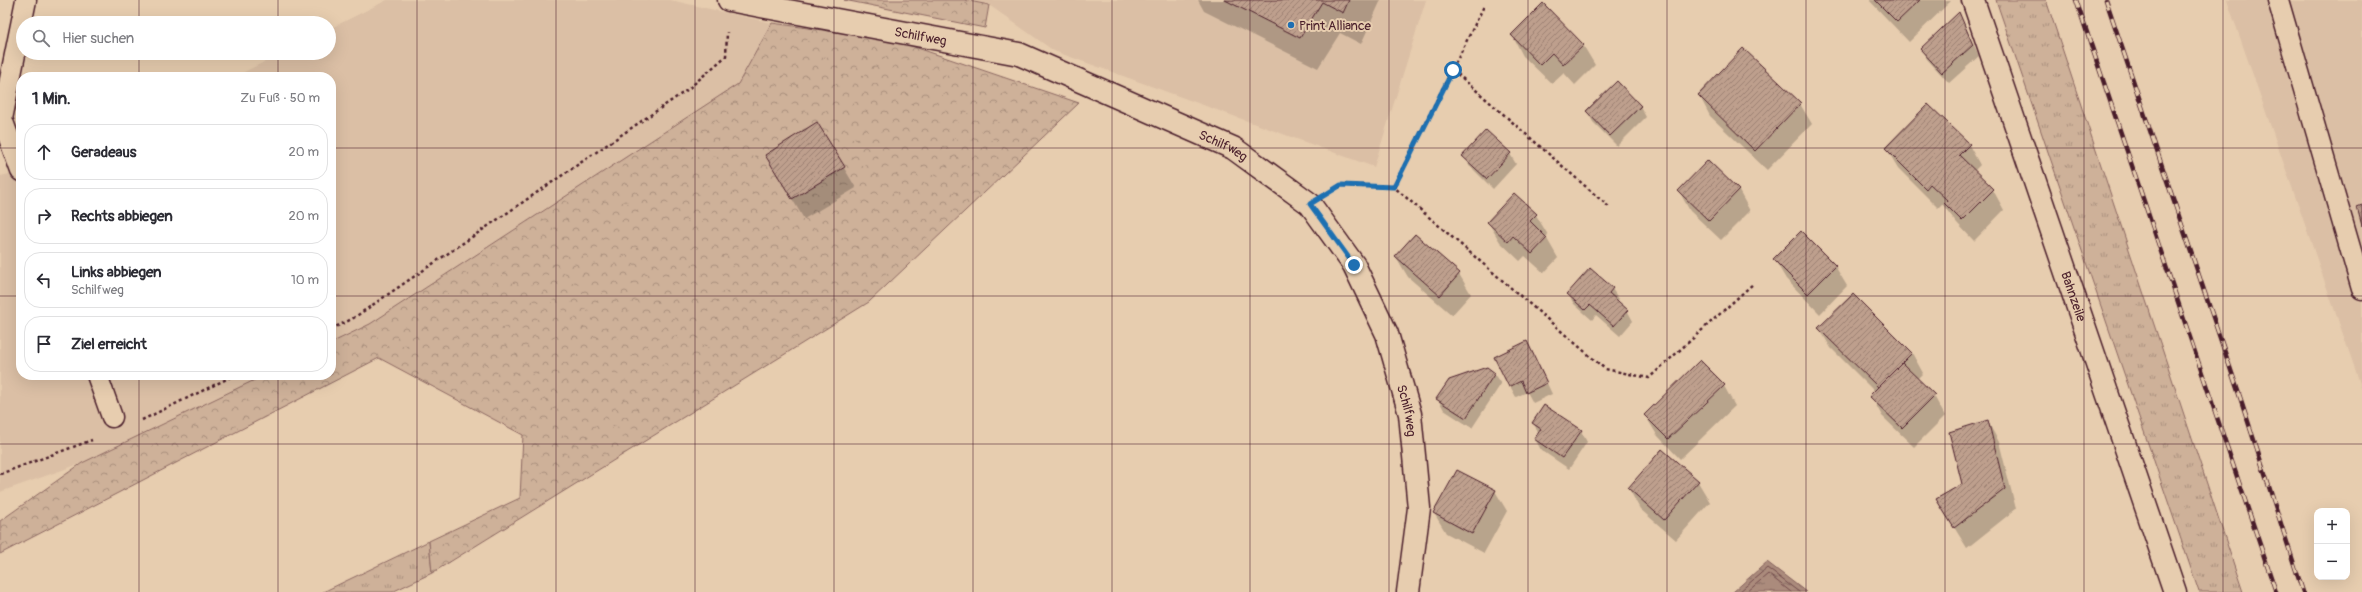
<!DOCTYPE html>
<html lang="de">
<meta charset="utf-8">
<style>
:root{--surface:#fff;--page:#f7f7f7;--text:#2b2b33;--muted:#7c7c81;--line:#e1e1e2}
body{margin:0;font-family:Pangolin,sans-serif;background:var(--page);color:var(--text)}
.controls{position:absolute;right:12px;bottom:12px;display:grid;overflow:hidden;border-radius:8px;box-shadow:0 4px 16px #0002}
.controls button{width:36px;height:36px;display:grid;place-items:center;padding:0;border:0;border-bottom:1px solid var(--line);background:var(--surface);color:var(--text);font:20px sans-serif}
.stop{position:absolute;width:12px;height:12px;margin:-9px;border:3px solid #1f6fb2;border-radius:50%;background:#fff}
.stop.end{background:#1f6fb2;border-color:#fff;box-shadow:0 1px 4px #0008}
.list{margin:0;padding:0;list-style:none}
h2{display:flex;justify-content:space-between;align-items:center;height:52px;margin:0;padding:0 16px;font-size:17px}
h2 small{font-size:13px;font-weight:400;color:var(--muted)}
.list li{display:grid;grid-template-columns:26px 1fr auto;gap:12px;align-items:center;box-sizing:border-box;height:56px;margin:0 8px 8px;padding:0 8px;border:1px solid var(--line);border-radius:16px}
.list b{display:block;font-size:15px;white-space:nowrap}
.list p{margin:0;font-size:13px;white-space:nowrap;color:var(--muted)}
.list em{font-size:13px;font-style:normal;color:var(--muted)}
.icon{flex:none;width:22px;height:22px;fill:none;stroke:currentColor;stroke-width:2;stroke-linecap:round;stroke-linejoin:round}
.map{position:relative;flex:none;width:2362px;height:592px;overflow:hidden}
.search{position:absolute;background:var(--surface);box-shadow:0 4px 16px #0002;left:16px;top:16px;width:320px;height:44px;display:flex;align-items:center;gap:10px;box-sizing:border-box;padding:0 14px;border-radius:22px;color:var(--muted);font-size:15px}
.panel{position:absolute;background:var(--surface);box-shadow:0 4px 16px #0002;left:16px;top:72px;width:320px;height:308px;border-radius:16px}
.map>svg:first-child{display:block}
</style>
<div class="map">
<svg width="2362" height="592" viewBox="0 0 2362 592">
<defs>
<pattern id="grass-tufts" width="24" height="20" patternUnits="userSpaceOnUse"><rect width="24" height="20" fill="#ceb199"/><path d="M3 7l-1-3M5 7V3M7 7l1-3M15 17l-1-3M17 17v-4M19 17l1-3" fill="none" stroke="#a98f7d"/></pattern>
<pattern id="forest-crowns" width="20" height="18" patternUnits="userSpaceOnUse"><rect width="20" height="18" fill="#ceb199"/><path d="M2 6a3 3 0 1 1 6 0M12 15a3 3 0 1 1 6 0" fill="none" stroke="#a98f7d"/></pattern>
<pattern id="water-ripples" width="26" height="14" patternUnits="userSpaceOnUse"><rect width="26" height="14" fill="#ab8b7c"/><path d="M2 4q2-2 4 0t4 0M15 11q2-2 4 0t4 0" fill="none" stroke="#8d7166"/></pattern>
<pattern id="building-hatch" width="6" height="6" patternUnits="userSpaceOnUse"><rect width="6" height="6" fill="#be9f8d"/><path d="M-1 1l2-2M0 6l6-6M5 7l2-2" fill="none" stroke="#9c8173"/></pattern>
</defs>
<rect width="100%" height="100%" fill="#e7cdaf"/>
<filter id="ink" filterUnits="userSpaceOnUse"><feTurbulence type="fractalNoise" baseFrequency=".025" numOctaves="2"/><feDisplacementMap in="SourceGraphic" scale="8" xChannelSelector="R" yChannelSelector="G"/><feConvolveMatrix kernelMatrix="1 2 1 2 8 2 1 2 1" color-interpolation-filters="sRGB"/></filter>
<g filter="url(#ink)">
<!-- built -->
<path fill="#dbbfa5" d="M387,0H670L772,23L738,84L370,324L331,343V77H234L282,53H329V29Z
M964,0H1426L1374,167L1054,51L989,5Z
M2227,0H2362V389Z
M21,172V375H265L82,463L0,492V176Z"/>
<!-- grass -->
<path fill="url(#grass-tufts)" stroke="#8c6862" d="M1996,0H2046L2243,592H2199Z
M429,541L432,573L392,592H323Z"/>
<!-- forest -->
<path fill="url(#forest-crowns)" stroke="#8c6862" d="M844,0H964L989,5L985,28Z
M772,23L894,40L1079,103L869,302L432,573L429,541L520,498L523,435L379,358L0,554V521L82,463L265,375H331V343L370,324L738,84Z"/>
<!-- water -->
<path fill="url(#water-ripples)" stroke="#84605c" d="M1767,562L1806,592H1733Z"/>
<!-- shadow -->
<path fill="#0003" d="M1198,0H1381L1361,44L1340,33L1318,68L1204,11Z
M1869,0H1950L1951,1L1909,42Z
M1959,13L1979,56L1949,83L1927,59L1921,49Z
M1512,35L1583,45L1595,65L1575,85L1564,73L1552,84L1523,56Z
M1699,95L1800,104L1812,124L1767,170L1710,116Z
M1640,106L1646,117L1617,146L1593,122L1587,111Z
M817,123L856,188L804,219L778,175Z
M1969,145L1980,165L1974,171L1993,190L2004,210L1974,241L1957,223L1942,204L1938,208L1898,168L1886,148Z
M1510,154L1516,164L1493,189L1470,166L1464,156Z
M1708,161L1739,191L1750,211L1721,240L1690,211L1679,191Z
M1514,195L1536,215L1548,235L1546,237L1558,258L1544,273L1525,256L1520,261L1500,242L1488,222Z
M1415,235L1459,274L1471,294L1452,315L1408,277L1396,257Z
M1774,259L1835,266L1847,286L1820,314L1786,279Z
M1590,269L1612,289L1619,299L1617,301L1627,310L1633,321L1620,336L1596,315L1592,320L1574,304L1568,294Z
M1819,328L1912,353L1923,373L1917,379L1934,396L1945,416L1914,447L1882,416L1871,396L1875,392L1831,348Z
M1533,353L1552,394L1533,403L1527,392L1516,397L1510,386Z
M1494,374L1501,384L1472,428L1444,410L1438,399Z
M1724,386L1735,406L1680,459L1657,435L1645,415Z
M1988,422L1999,442L2016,509L1967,548L1937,500L1963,484Z
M1533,423L1581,431L1587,442L1569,469L1541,450L1535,439L1539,433Z
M1698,482L1710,502L1676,540L1640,509L1629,489Z
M1495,491L1507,511L1484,553L1446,533L1434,513Z"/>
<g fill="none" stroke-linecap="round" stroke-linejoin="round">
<!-- shore -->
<path stroke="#714a4b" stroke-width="1" d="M1739,592L1767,568L1799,592
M1747,592L1768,574L1791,592"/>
</g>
<!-- building -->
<path fill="url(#building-hatch)" stroke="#4a1f2b" d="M1225,0H1349L1343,13L1322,2L1300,38Z
M1875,0H1920L1897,22Z
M1543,3L1584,45L1563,65L1552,53L1540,65L1511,35Z
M1959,12L1973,45L1942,73L1920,49Z
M1743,48L1801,103L1755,151L1698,95Z
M1617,81L1641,106L1610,136L1586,111Z
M1928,104L1970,144L1959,155L1994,189L1962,221L1944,203L1947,200L1930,184L1926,189L1885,148Z
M817,122L845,167L792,199L765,155Z
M1486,130L1511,153L1487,179L1462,156Z
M1708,160L1739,190L1709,221L1678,191Z
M1514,193L1537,214L1530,221L1547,238L1532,254L1513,236L1508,242L1487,222Z
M2362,205V226L2357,207Z
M1801,231L1836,266L1808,294L1773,259Z
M1415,234L1460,273L1440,296L1395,256Z
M1590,268L1613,288L1609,293L1628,310L1614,326L1590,305L1585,310L1567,294Z
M1853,294L1912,353L1878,387L1818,328Z
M1527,341L1547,383L1526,393L1521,381L1509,387L1494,357Z
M1700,360L1725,385L1668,439L1644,415Z
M1902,363L1935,395L1902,428L1869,396Z
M1487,367L1495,373L1466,418L1436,399L1449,380Z
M1544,405L1582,430L1562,458L1534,439L1541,429L1532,423Z
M1988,420L2005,489L1954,528L1936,499L1962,484L1949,432Z
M1662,449L1699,481L1664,520L1628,488Z
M1457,470L1496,490L1472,534L1433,513Z"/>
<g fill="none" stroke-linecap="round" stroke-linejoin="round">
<defs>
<path id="service" d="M2278,0L2362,289
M21,171L2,119L26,0
M97,375L112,417"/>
<g id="minor">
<path id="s1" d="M729,0L1019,54L1233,148L1310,204L1354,265L1387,334L1410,414L1419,508L1408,592"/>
<path id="s2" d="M1973,0L2175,592"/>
</g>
</defs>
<!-- service casing -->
<use href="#service" stroke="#4a1f2b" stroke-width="23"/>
<!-- minor casing -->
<use href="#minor" stroke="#4a1f2b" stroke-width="25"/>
<!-- path -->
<path stroke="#4a1f2b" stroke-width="2.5" stroke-dasharray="3 3" stroke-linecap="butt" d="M1453,70L1609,207
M1338,187L1341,185L1394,187L1605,369L1649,378L1754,283
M1394,187L1484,6
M331,329L352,319L687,90L726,56L727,32
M142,420L235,375
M0,474L92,440"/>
<!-- service -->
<use href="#service" stroke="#e7cdaf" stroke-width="20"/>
<!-- minor -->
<use href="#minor" stroke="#e7cdaf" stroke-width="22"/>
<defs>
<path id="rail" d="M2076,0L2276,592
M2106,0L2242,403L2303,592"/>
</defs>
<!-- rail casing -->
<use href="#rail" stroke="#4a1f2b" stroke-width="4.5"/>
<!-- rail -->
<use href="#rail" stroke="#e7cdaf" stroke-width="3" stroke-dasharray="9" stroke-linecap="butt"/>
</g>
</g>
<g fill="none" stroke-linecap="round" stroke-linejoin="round" filter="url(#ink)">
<!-- route -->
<path stroke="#1f6fb2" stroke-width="5" d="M1354,265L1310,204L1341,185L1394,187L1453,70"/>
</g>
<!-- grid -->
<path fill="none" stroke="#4a1f2b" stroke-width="1" stroke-opacity="0.55" d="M139,0V23M278,0V23M417,0V592M556,0V592M695,0V592M834,0V592M973,0V592M1112,0V592M1250,0V592M1389,0V592M1528,0V592M1667,0V592M1806,0V592M1945,0V592M2084,0V592M2223,0V592M139,53V77M278,53V77M0,148H21M331,148H2362M0,296H21M331,296H2362M139,375V592M278,375V592M0,444H2362"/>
<!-- markers -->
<circle fill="#1f6fb2" stroke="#e7cdaf" stroke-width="1.5" cx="1291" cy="25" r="4"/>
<g text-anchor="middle" stroke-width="4" stroke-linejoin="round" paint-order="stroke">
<!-- poi labels -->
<g font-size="13" fill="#4a1f2b" stroke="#e7cdaf" text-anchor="start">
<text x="1299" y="30">Print Alliance</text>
</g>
<!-- street labels -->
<g font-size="13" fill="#4a1f2b" stroke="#e7cdaf">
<text dy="5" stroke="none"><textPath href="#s1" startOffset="195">Schilfweg</textPath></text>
<text dy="5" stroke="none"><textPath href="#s1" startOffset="519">Schilfweg</textPath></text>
<text dy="5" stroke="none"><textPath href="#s2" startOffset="313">Bahnzeile</textPath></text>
<text dy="5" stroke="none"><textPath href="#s1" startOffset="855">Schilfweg</textPath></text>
</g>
</g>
</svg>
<div class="controls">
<button>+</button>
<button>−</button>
</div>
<div class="stop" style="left:1453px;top:70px"></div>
<div class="stop end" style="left:1354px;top:265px"></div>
<div class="search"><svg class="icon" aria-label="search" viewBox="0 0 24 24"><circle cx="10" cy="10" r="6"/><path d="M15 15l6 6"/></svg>Hier suchen</div>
<section class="panel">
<h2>1 Min.<small>Zu Fuß · 50 m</small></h2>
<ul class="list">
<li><svg class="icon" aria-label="ahead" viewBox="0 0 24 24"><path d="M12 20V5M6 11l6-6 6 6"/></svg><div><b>Geradeaus</b></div><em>20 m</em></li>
<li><svg class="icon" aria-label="right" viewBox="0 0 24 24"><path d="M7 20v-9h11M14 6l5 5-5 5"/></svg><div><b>Rechts abbiegen</b></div><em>20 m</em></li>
<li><svg class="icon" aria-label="left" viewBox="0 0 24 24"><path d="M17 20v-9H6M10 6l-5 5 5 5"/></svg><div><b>Links abbiegen</b><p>Schilfweg</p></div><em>10 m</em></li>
<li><svg class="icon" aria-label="arrive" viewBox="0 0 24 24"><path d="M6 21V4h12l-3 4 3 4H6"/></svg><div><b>Ziel erreicht</b></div></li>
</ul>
</section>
</div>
